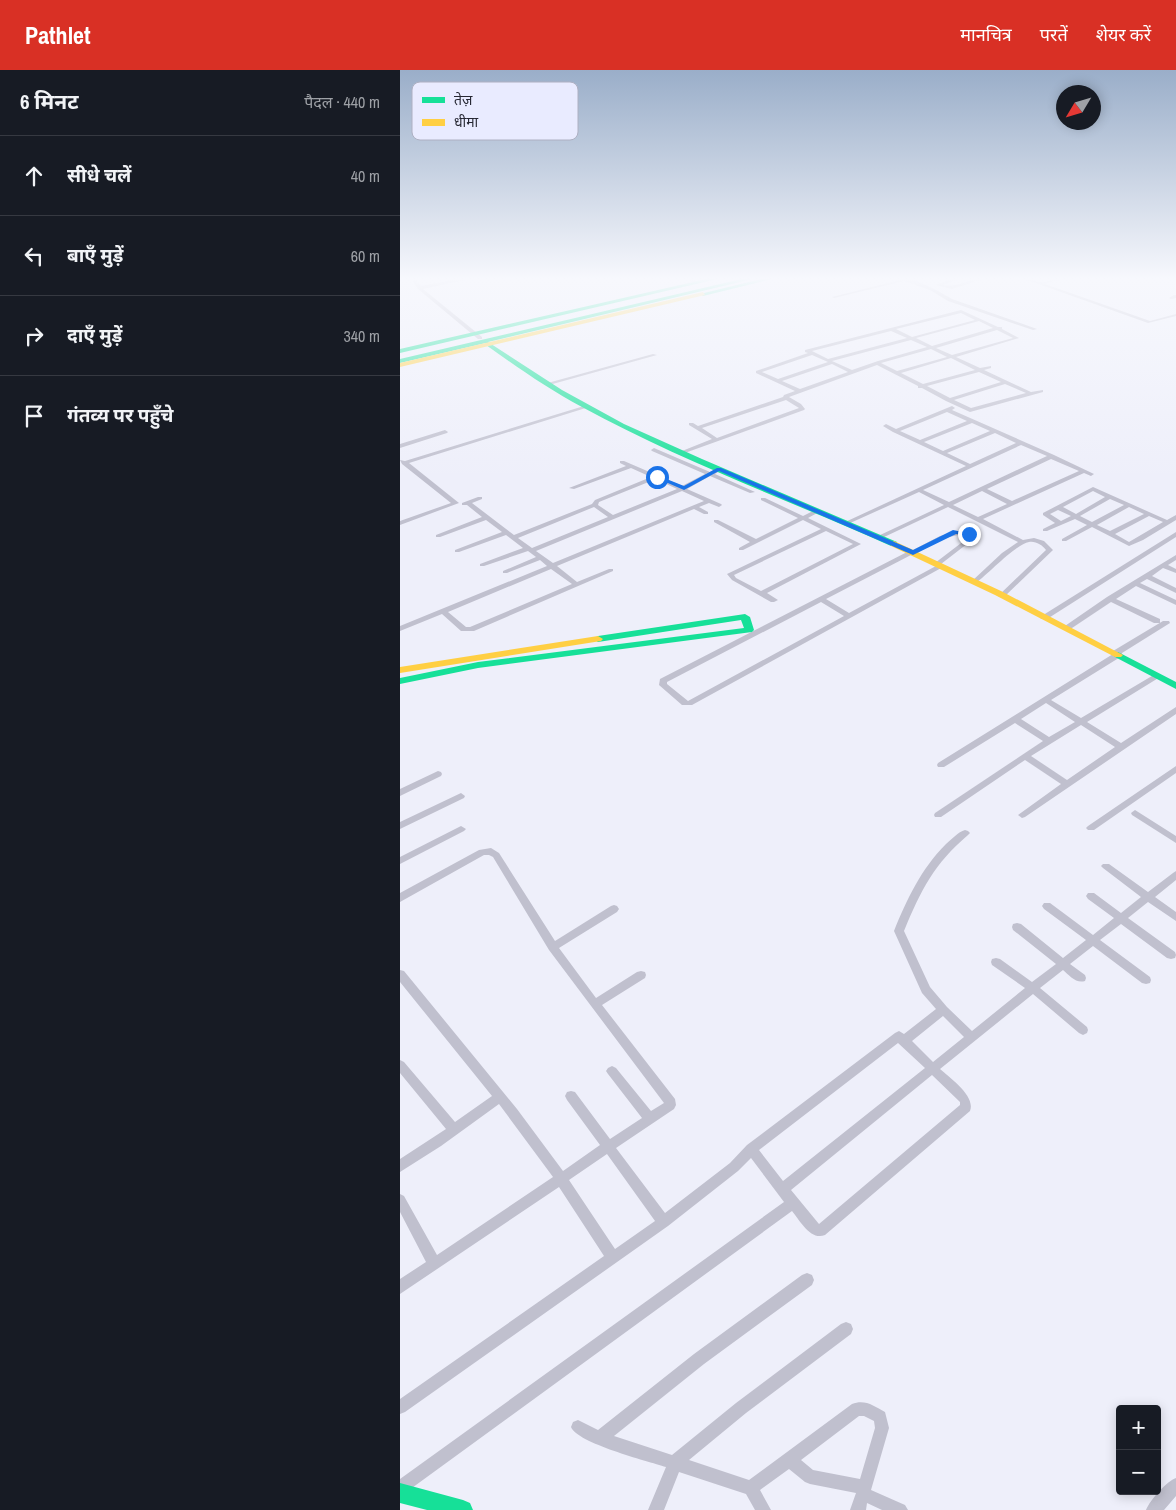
<!DOCTYPE html>
<html lang="hi">
<meta charset="utf-8">
<style>
:root{--surface:#171b24;--page:#242831;--text:#f1f3f6;--muted:#9ea1a6;--line:#363941;--accent:#d93025}
body{margin:0;font-family:"Archivo Narrow","Noto Sans Devanagari",sans-serif;background:var(--page);color:var(--text)}
.controls{position:absolute;right:15px;bottom:15px;display:grid;overflow:hidden;border-radius:5px;box-shadow:0 2px 12px #0003}
.controls button{width:45px;height:45px;display:grid;place-items:center;padding:0;border:0;border-bottom:1px solid var(--line);background:var(--surface);color:var(--text);font:25px sans-serif}
.compass{position:absolute;left:656px;top:15px;width:45px;height:45px;border-radius:50%;background:var(--surface);box-shadow:0 2px 12px #0003;rotate:232deg}
.stop{position:absolute;width:15px;height:15px;margin:-11px;border:4px solid #1a73e8;border-radius:50%;background:#fff}
.stop.end{background:#1a73e8;border-color:#fff;box-shadow:0 1px 5px #0008}
.list{margin:0;padding:0;list-style:none}
h2{display:flex;justify-content:space-between;align-items:center;height:65px;margin:0;padding:0 20px;font-size:21px}
h2 small{font-size:16px;font-weight:400;color:var(--muted)}
.list li{display:grid;grid-template-columns:32px 1fr auto;gap:15px;align-items:center;box-sizing:border-box;height:80px;padding:0 20px;border-top:1px solid var(--line)}
.list b{display:block;font-size:19px;white-space:nowrap}
.list em{font-size:16px;font-style:normal;color:var(--muted)}
.icon{flex:none;width:28px;height:28px;fill:none;stroke:currentColor;stroke-width:2;stroke-linecap:round;stroke-linejoin:round}
.map{position:relative;flex:none;width:776px;height:1440px;overflow:hidden}
header{display:flex;align-items:center;gap:30px;box-sizing:border-box;height:70px;padding:0 25px;background:var(--accent);color:#fff}
header strong{font-size:24px}
nav{display:flex;gap:28px;margin-inline-start:auto;font-size:18px}
main{display:flex}
aside{flex:1;background:var(--surface)}
.map>svg:first-child{display:block}
</style>
<header>
<strong>Pathlet</strong>
<nav><a>मानचित्र</a><a>परतें</a><a>शेयर करें</a></nav>
</header>
<main>
<aside>
<h2>6 मिनट<small>पैदल · 440 m</small></h2>
<ul class="list">
<li><svg class="icon" aria-label="ahead" viewBox="0 0 24 24"><path d="M12 20V5M6 11l6-6 6 6"/></svg><div><b>सीधे चलें</b></div><em>40 m</em></li>
<li><svg class="icon" aria-label="left" viewBox="0 0 24 24"><path d="M17 20v-9H6M10 6l-5 5 5 5"/></svg><div><b>बाएँ मुड़ें</b></div><em>60 m</em></li>
<li><svg class="icon" aria-label="right" viewBox="0 0 24 24"><path d="M7 20v-9h11M14 6l5 5-5 5"/></svg><div><b>दाएँ मुड़ें</b></div><em>340 m</em></li>
<li><svg class="icon" aria-label="arrive" viewBox="0 0 24 24"><path d="M6 21V4h12l-3 4 3 4H6"/></svg><div><b>गंतव्य पर पहुँचे</b></div></li>
</ul>
</aside>
<div class="map">
<svg width="776" height="1440" viewBox="0 0 776 1440">
<rect width="100%" height="100%" fill="#eeeffa"/>
<g fill="none" stroke-linecap="round" stroke-linejoin="round">
<!-- street -->
<path fill="#c0c0ce" fill-rule="evenodd" d="M13,207H17V212L21,216L68,207H78L23,219L82,267V269H78L18,219L13,212Z
M284,207H290L300,213L296,214Z
M494,207C514,207 535,219 552,229L637,259L633,260L548,231L530,220L504,211L434,228L432,227L500,210Z
M556,207H563L543,215C560,218 571,207 589,207L552,219L536,215Z
M619,207C627,207 633,212 640,212C648,213 657,207 666,207L645,214L750,251L776,244V246L748,253Z
M774,225H776V228L771,229L769,228Z
M561,240L598,257H602V259L619,268L556,287L580,298L591,296V298L584,300L631,322L643,320V322L570,342L546,331L522,318H518V316L477,295L389,327L401,334L405,339L404,340L282,384L277,383L312,369L289,355V353H293L298,356L383,327L384,325L395,321L356,303V301L408,283L405,282V280ZM561,243L575,250L512,267L496,259ZM579,251L593,258L532,276L516,268ZM597,260L613,268L552,285L536,278ZM491,261L507,268L428,289L412,281ZM511,270L527,277L478,291L452,300L432,291ZM531,279L547,287L497,301L481,293ZM412,285L428,292L378,309L362,302ZM551,288L575,300L523,314L501,303ZM432,294L448,302L400,319L382,311ZM579,302L601,312L550,328L527,316ZM605,314L626,323L571,338L554,330ZM386,330L399,338L317,368L302,358Z
M253,284L257,285L149,315L144,314Z
M184,336L189,337L9,393L59,433L0,455V451L51,433L2,394L0,390L5,391Z
M552,336L555,338L552,340L654,385L694,404L691,406L684,403L583,449L623,470L634,468L644,471L653,480L604,527L602,528L598,526L646,480C642,475 636,471 629,472C616,474 588,504 576,513H572V511L602,483L618,472L548,437L482,468H478V466L544,435L519,422L448,454L443,453L566,396L493,362L483,356L486,354L496,359ZM547,342L567,351L520,370L500,361ZM572,353L590,361L543,381L524,372ZM595,363L616,373L570,394L547,383ZM621,375L647,386L549,432L523,420ZM651,389L679,401L612,431L587,419ZM582,421L607,434L578,447L553,435Z
M45,360L48,362L47,363L0,378V374Z
M254,378L310,402L317,398H321V400L315,404L355,422L350,423L310,406L287,419L321,434L322,435L319,437L309,433L299,437L308,442V444H304L294,439L157,496L177,512L209,499H213V501L74,561H61L42,544L0,561V556L147,496L140,490L107,503H103V501L136,487L128,481L84,496H80V494L123,478L106,465L59,482H55V480L102,462L86,450L40,467H36V465L82,447L67,435H62V433L78,427H82V429L72,433L114,465L192,434L195,430L251,407L231,398L174,419L169,418L226,396L220,393V391H224L282,416L305,404L252,381L251,380ZM256,409L277,419L213,445L198,435L199,432ZM282,421L304,431L153,493L136,481ZM194,437L208,447L132,478L118,468ZM151,499L172,514L70,557H66L48,542Z
M693,417L767,450L776,445V450L743,470L729,476L692,457L666,471H662V469L687,455L675,449L647,461H643V459L655,453L643,445V443ZM693,421L705,427L676,444L663,437ZM710,429L724,435L692,452L680,446ZM729,437L744,444L710,461L697,455ZM658,440L671,446L661,451L650,444ZM749,446L763,452L729,472L715,464Z
M361,428H365L403,446L415,440H419V442L408,448L461,474L367,523L378,530L374,532H371L332,510L327,504L421,459L403,450L343,480H339V478L350,472L314,452V450H318L356,469L398,448L361,430ZM426,461L453,474L361,521L336,508L334,505Z
M558,461H566L575,465L576,467L541,494L544,496L543,497L292,635H282L259,615L260,609L509,481L513,480L540,466ZM558,465L569,467L535,493L534,494L536,496L449,543L426,529L511,485L515,484L545,468ZM421,532L444,546L288,631L267,614V612Z
M776,462V467L647,549H641L640,547Z
M776,485V490L768,495L776,499V503L763,498L752,506L776,518V523L747,509L740,513L776,530V535L736,516L716,529L760,549V553H754L711,532L669,560H666L662,558L707,527Z
M763,551H769L770,553L722,583V586L651,630L681,648L757,603L761,605L760,607L687,652L721,673L776,637V644L625,747L622,748L618,745L661,714L625,690L541,747H535L534,745L535,743L643,671L615,653L544,697H538L537,695L538,693L713,584V581ZM646,633L675,652L649,667L621,649ZM681,655L715,677L667,710L631,686Z
M776,696V703L694,760H688L686,758L688,756Z
M38,701L41,702L42,704L41,706L0,726V719Z
M61,723L65,726L64,728L0,759V752Z
M735,740L776,766V773L732,745L731,743Z
M61,756L66,759L64,761L0,794V787Z
M565,760L568,761L570,763L568,765C534,794 521,820 504,861L530,917L547,937L572,961L625,918L592,895L591,892L592,889L596,888L600,889L632,912L656,894L613,860L612,857L613,854L617,853L621,854L663,888L686,870L644,839L642,836L644,833H650L693,865L714,848L688,829L686,826L688,823H694L721,843L741,827L703,798L701,796L703,794H709L748,822L773,803L776,801V810L755,827L776,842V851L748,832L728,848L775,882L776,885L775,888L771,889L767,888L721,854L700,870L750,907L751,910L750,913L746,914L742,913L693,876L670,894L685,905L686,908L685,911C676,914 669,905 663,900L640,918L687,957L688,960L687,963L683,965L679,963L633,924L540,999C550,1008 576,1026 570,1041L425,1165C411,1171 400,1151 392,1141L5,1423L0,1425V1409L384,1132L351,1088L338,1101L268,1156L5,1342L0,1344V1329L204,1186L159,1117L0,1224V1209L26,1192L0,1142V1124L4,1126L37,1185L153,1107L99,1034L41,1076L0,1102V1089L46,1059L0,1003V990L4,992L55,1052L92,1026L0,912V900L4,901L117,1039L163,1101L200,1075L167,1030L165,1026L167,1022L171,1021L175,1022L210,1069L242,1048L208,1004L206,1001L208,998L212,996L216,998L251,1041L264,1033L149,880L93,787L89,785H84L0,832V823L79,780L91,778L99,783L155,871L211,836L214,835L217,836L219,839L217,842L159,878L196,928L237,902L241,901L245,902L246,905L245,908L202,935L275,1029L276,1035L274,1039L216,1078L265,1143L330,1093L347,1075L495,963L499,961L504,964L536,939L522,923L494,861C507,829 521,799 546,774C552,769 558,762 565,760ZM543,946L564,967L533,992L512,971ZM498,973L525,998L383,1111L359,1080ZM532,1005L560,1032V1035L419,1154L391,1120ZM207,1084L255,1151L215,1179L169,1110Z
M407,1203L412,1205L414,1210L412,1215L304,1294L214,1366L272,1385L336,1333L441,1254L446,1252L451,1254L453,1259L451,1264L346,1343L289,1390L349,1410L452,1334C465,1329 474,1336 485,1342L489,1358L471,1420L505,1435L508,1440H482L467,1433L466,1440H450L456,1423L410,1414L405,1412L389,1399L360,1420L371,1440H355L346,1424L279,1402L264,1440H248L266,1397C247,1391 177,1373 171,1357L173,1352L178,1350L198,1360L294,1284L402,1205ZM459,1346H464L474,1351L475,1358L460,1409L413,1400L401,1390Z
M776,1408V1426L764,1440H746C750,1430 767,1411 776,1408Z"/>
<!-- fast -->
<path fill="#16e098" fill-rule="evenodd" d="M315,207H326L0,283V279Z
M350,207H361L88,272L162,320L224,354L302,389L497,472V476H491C388,430 281,391 182,337C148,319 117,297 86,275V273L0,293V289Z
M369,207H380L303,226L300,224Z
M345,544L350,547L354,560L352,562L78,598L0,614V608L78,592L344,558L341,550L198,572L193,569L198,566Z
M718,582L776,612V619L715,587L713,585Z
M0,1413L63,1430L70,1433L73,1440H27L0,1433Z"/>
<!-- slow -->
<path fill="#ffcf43" fill-rule="evenodd" d="M303,222L305,225L0,297V293Z
M494,471L601,521L723,585L721,587H715L595,525L491,476L490,474Z
M198,566L203,569L201,571L0,603V597Z"/>
</g>
<!-- sky -->
<linearGradient id="sky" x2="0" y2="1"><stop stop-color="#9aaec9"/><stop offset="0.51" stop-color="#f7f8fd"/><stop offset="1" stop-color="#f7f8fd" stop-opacity="0"/></linearGradient>
<rect width="776" height="409" fill="url(#sky)"/>
<!-- route -->
<path fill="#1a73e8" d="M317,398H321L513,480L553,460L572,464L569,465L556,464L513,485L319,401L284,420L254,407L259,406L284,416Z"/>
<!-- legend -->
<rect x="12" y="12" width="166" height="58" rx="8" fill="#e9ebff" stroke="#aeb0c2" stroke-width="1"/>
<rect x="22" y="27" width="23" height="6" fill="#16e098"/>
<rect x="22" y="49" width="23" height="7" fill="#ffcf43"/>
<g font-size="14" fill="#262733">
<text x="54" y="35">तेज़</text>
<text x="54" y="57">धीमा</text>
</g>
</svg>
<div class="controls">
<button>+</button>
<button>−</button>
</div>
<svg class="compass" viewBox="-18 -18 36 36"><path d="M0-13l5 13h-10z" fill="#e53935"/><path d="M0 13l5-13h-10z" fill="#9ea1a6"/></svg>
<div class="stop" style="left:257px;top:407px"></div>
<div class="stop end" style="left:569px;top:464px"></div>
</div>
</main>
